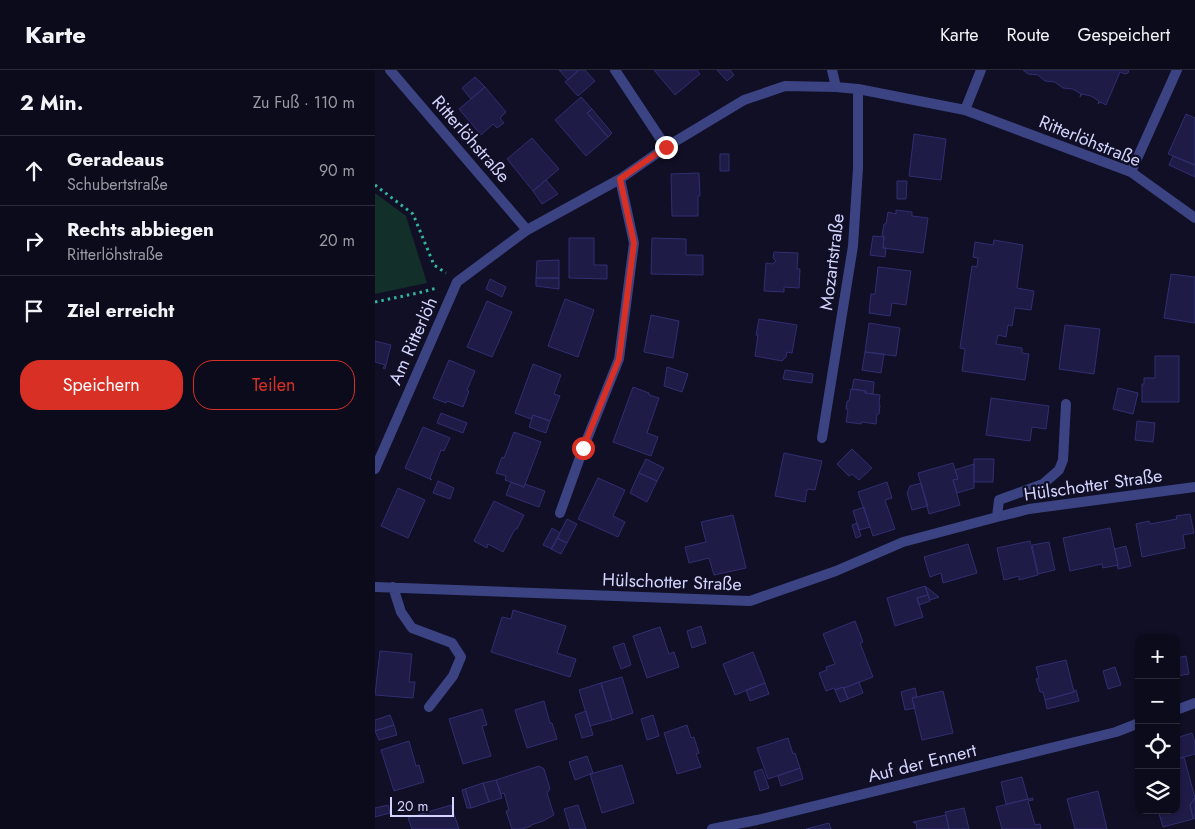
<!DOCTYPE html>
<html lang="de">
<meta charset="utf-8">
<style>
:root{--surface:#0c0b1c;--page:#1a1929;--text:#f1f3f6;--muted:#9a9ba3;--line:#2c2b3b;--accent:#d93025}
body{margin:0;font-family:Jost,sans-serif;background:var(--page);color:var(--text)}
.controls{position:absolute;right:15px;bottom:15px;display:grid;overflow:hidden;border-radius:10px;box-shadow:0 1px 4px #0004}
.controls button{width:45px;height:45px;display:grid;place-items:center;padding:0;border:0;border-bottom:1px solid var(--line);background:var(--surface);color:var(--text);font:25px sans-serif}
.scale{position:absolute;left:15px;bottom:12px;width:64px;box-sizing:border-box;padding-left:5px;border:2px solid #d4d5fe;border-top:0;font-size:14px;line-height:18px;white-space:nowrap;color:#d4d5fe;-webkit-text-stroke:4px #100f25;paint-order:stroke}
.stop{position:absolute;width:15px;height:15px;margin:-11px;border:4px solid #d93025;border-radius:50%;background:#fff}
.stop.end{background:#d93025;border-color:#fff;box-shadow:0 1px 5px #0008}
.list{margin:0;padding:0;list-style:none}
h2{display:flex;justify-content:space-between;align-items:center;height:65px;margin:0;padding:0 20px;font-size:21px}
h2 small{font-size:16px;font-weight:400;color:var(--muted)}
.list li{display:grid;grid-template-columns:32px 1fr auto;gap:15px;align-items:center;box-sizing:border-box;height:70px;padding:0 20px;border-top:1px solid var(--line)}
.list b{display:block;font-size:19px;white-space:nowrap}
.list p{margin:0;font-size:16px;white-space:nowrap;color:var(--muted)}
.list em{font-size:16px;font-style:normal;color:var(--muted)}
.actions{display:flex;gap:10px;padding:15px 20px}
.actions a{flex:1;padding:11px 0;border:1px solid var(--accent);border-radius:20px;text-align:center;font-size:18px;color:var(--accent)}
.actions .main{background:var(--accent);color:#fff}
.icon{flex:none;width:28px;height:28px;fill:none;stroke:currentColor;stroke-width:2;stroke-linecap:round;stroke-linejoin:round}
.map{position:relative;flex:none;width:820px;height:759px;overflow:hidden}
header{display:flex;align-items:center;gap:30px;box-sizing:border-box;height:70px;padding:0 25px;background:var(--surface);border-bottom:1px solid var(--line)}
header strong{font-size:24px}
nav{display:flex;gap:28px;margin-inline-start:auto;font-size:18px}
main{display:flex}
aside{flex:1;background:var(--surface)}
.map>svg:first-child{display:block}
</style>
<header>
<strong>Karte</strong>
<nav><a>Karte</a><a>Route</a><a>Gespeichert</a></nav>
</header>
<main>
<aside>
<h2>2 Min.<small>Zu Fuß · 110 m</small></h2>
<ul class="list">
<li><svg class="icon" aria-label="ahead" viewBox="0 0 24 24"><path d="M12 20V5M6 11l6-6 6 6"/></svg><div><b>Geradeaus</b><p>Schubertstraße</p></div><em>90 m</em></li>
<li><svg class="icon" aria-label="right" viewBox="0 0 24 24"><path d="M7 20v-9h11M14 6l5 5-5 5"/></svg><div><b>Rechts abbiegen</b><p>Ritterlöhstraße</p></div><em>20 m</em></li>
<li><svg class="icon" aria-label="arrive" viewBox="0 0 24 24"><path d="M6 21V4h12l-3 4 3 4H6"/></svg><div><b>Ziel erreicht</b></div></li>
</ul>
<div class="actions"><a class="main">Speichern</a><a>Teilen</a></div>
</aside>
<div class="map">
<svg width="820" height="759" viewBox="0 0 820 759">
<rect width="100%" height="100%" fill="#100f25"/>
<!-- green -->
<path fill="#122f2a" d="M0,123L31,146L52,213L0,224Z"/>
<!-- building -->
<path fill="#1e1b46" stroke="#312e71" d="M184,0H204L193,10Z
M204,0H210L220,11L203,26L190,12Z
M279,0H322L325,4L300,25Z
M342,0H355L359,5L352,11Z
M648,0H754L753,3L750,4L745,2L731,35L725,32L723,34L724,31L716,26L707,24L705,27L706,24L698,19L688,18L680,12L670,11L663,5L653,4Z
M100,7L110,17L96,29L87,18Z
M110,17L131,42L125,48L129,53L122,58L118,54L106,65L84,39Z
M206,27L217,39L212,43L233,67L211,86L180,50Z
M217,39L237,63L233,67L212,43Z
M811,44L820,48V95L793,84Z
M539,64L571,69L566,110L534,106Z
M157,68L184,99L158,121L132,89Z
M345,84H354V101H345Z
M798,86L820,95V107L794,95Z
M324,103L325,126H323V146H297L296,104Z
M171,110L183,124L167,134L158,121Z
M522,111H532L531,129H522Z
M521,140L537,142V146L553,148L548,183L508,178L509,166H507L509,154H511L513,142L521,144Z
M498,166L509,167L508,178H511L510,187L495,185Z
M194,168H219V195H232V209L194,208Z
M277,168L311,169V185H328V205L276,204Z
M619,170L648,175L642,218L659,221L656,240L640,238L637,256L633,255L631,267L623,265L621,274L647,278V283L654,284L650,310L587,301L590,279L585,278L597,196L602,197L603,188L598,187L600,172L618,175Z
M399,182L423,183L422,199H425L424,218L409,217V222L389,221L391,193L397,194L401,191L398,188Z
M184,190V208H161L162,191Z
M503,197L536,201L531,235L517,233L515,246L494,243L496,224H500Z
M796,204L820,207V253L789,248Z
M161,208H184V219L161,216Z
M115,209L131,217L127,227L111,219Z
M190,229L219,240L203,287L173,276Z
M112,231L137,242L117,287L92,277Z
M276,245L304,251L298,288L269,282Z
M384,249L422,255L417,283L412,282L411,287L407,291L380,286L383,265H381Z
M494,253L525,258L521,286L490,282Z
M690,255L725,259L719,304L684,299Z
M0,271L16,275L10,299L8,298L10,295L0,292Z
M490,282L509,284L506,303L487,300Z
M780,286H804V332H767V314H769V308H780Z
M74,290L100,301L92,320L94,321L88,337L72,331L71,333L58,328Z
M158,294L186,305L179,324L185,326L175,351L158,345L156,349L140,343Z
M292,297L313,304L307,322L289,316Z
M410,300L438,304L437,313L408,309Z
M479,309L499,312L498,324L490,323L491,321L477,319Z
M258,317L274,323V325L284,328L272,363L283,367L276,386L238,372Z
M743,318L763,323L758,344L738,339Z
M476,319L491,321L490,323L505,325L504,335H505L504,344H502L501,354L487,352L486,354L471,352L473,340L471,339L472,331H474Z
M616,328L674,336L671,359L657,357L655,371L611,365Z
M66,343L92,353L88,363L62,353Z
M158,345L175,351L171,363L154,357Z
M762,351L780,353L778,372L760,370Z
M48,357L75,368L69,381L66,380L55,408L57,410L30,398Z
M139,362L166,372L149,417L130,410L131,406L121,403L127,387L129,388Z
M477,379L497,398L484,410L477,404L474,406L462,394Z
M409,383L447,391L440,420L434,419L432,420L430,432L400,426Z
M271,389L289,398L282,411L264,403Z
M599,389H619L618,412H599Z
M578,393L583,409L578,410L585,435L554,444L543,403Z
M599,394V418L582,423L578,410L583,409L580,400Z
M264,403L282,411L272,432L255,423Z
M223,408L250,420L238,446L250,452L243,467L203,449Z
M63,411L79,418L75,429L58,423Z
M136,412L149,417L150,414L170,421L164,437L131,425Z
M512,412L517,428L510,430L520,459L498,466L483,422Z
M546,413L553,436L537,440L532,423L535,416Z
M23,418L50,430L33,468L6,456Z
M119,431L149,445L142,459H140L128,482L113,474L112,478L99,471Z
M489,437L495,457L484,460L478,441Z
M815,444L819,463L808,465L810,478L767,487L761,454L774,451L775,454L802,449L801,446Z
M358,445L371,498L339,505L334,488L314,493L310,477L331,472L326,452Z
M192,449L202,454L192,473L182,468Z
M482,453L486,466L481,468L477,455Z
M177,458L185,463L177,479L168,475Z
M735,458L743,495L728,498L727,494L695,501L688,468Z
M182,468L192,473L186,484L176,479Z
M655,471L663,505L644,510V506L629,510L622,478Z
M674,472L680,500L663,504L657,475Z
M593,474L602,503L568,513L566,503L555,507L549,487Z
M751,476L756,496L743,499L742,495H743L740,479Z
M550,516L553,525L542,528L548,547L520,556L512,528Z
M550,516L564,527L555,530Z
M553,525L555,531L544,535L542,528Z
M138,540L191,556L182,583L201,589L195,607L116,582L127,547L136,549Z
M480,551L488,572L485,573L498,607L469,618L468,617L460,620L459,618L451,621L444,603L452,600L451,597L460,594L448,564Z
M326,556L331,573L317,578L312,561Z
M285,557L294,584L299,582L304,597L272,608L258,566Z
M249,573L256,595L246,599L238,577Z
M5,581L37,584L34,612H40L38,628L0,625Z
M378,582L390,613L360,625L348,594Z
M811,586L814,604L802,606L801,588Z
M691,590L699,622L670,630L668,622H665L661,609L664,608L661,597Z
M740,597L746,615L733,619L728,601Z
M247,607L258,643L237,650L226,613Z
M484,612L488,623L473,629L469,618Z
M226,613L237,650L215,656L204,620Z
M390,613L394,624L375,631L371,620Z
M468,617L473,629L465,632L460,620Z
M540,618L542,627L537,628L540,638L530,640L526,622Z
M701,620L704,631L672,639L670,630L699,622V621Z
M568,621L578,663L547,670L537,628Z
M169,631L175,653H177L182,669L152,678L140,640Z
M107,639L112,655L107,656L116,686L88,694L74,649Z
M211,641L218,665L207,668L200,645Z
M15,645L19,655L0,661V650Z
M278,645L284,666L272,670L266,649Z
M19,655L22,665L4,670L0,661Z
M312,655L316,668L319,667L324,683L321,684L326,697L302,704L289,663Z
M817,663L820,673V684L802,689L801,668Z
M413,668L418,684L420,683L425,698L393,709L382,678Z
M34,671L41,696L44,695L49,712L19,721L6,680Z
M212,686L218,703L200,710L194,692Z
M809,687L820,728L815,735L818,749L788,757L783,740H801V690Z
M247,695L259,733L227,743L215,704Z
M164,696L169,699L175,719L172,723L179,745L168,751L156,755V756L147,759H137L131,741L134,740L129,723L126,724L121,710Z
M425,698L428,709L406,716L403,706Z
M387,699L394,718L385,721L379,702Z
M647,707L653,729L631,734L626,712Z
M121,710L127,728L114,732L108,713Z
M108,713L114,732L96,738L90,719Z
M90,719L96,738H92L87,720Z
M723,721L732,759H700L692,729Z
M658,728V730L653,731L660,755L665,754L666,759H627L621,737Z
M820,728V748L818,749L815,735Z
M13,735L15,743L0,747V738Z
M76,735L84,759H37L33,748Z
M203,735L211,759H195L189,739Z
M589,738L594,759H574L570,742Z
M571,745L574,759H542L541,753H539L538,752Z
M454,753L456,759H431Z"/>
<g fill="none" stroke-linecap="round" stroke-linejoin="round">
<!-- path -->
<path stroke="#31b59a" stroke-width="3" stroke-dasharray="2.5 4" stroke-linecap="butt" d="M0,115L38,144L59,195L71,203
M0,232L43,223L62,218"/>
<!-- street -->
<path stroke="#3b4383" stroke-width="10" d="M15,0L152,160
M240,0L291,77
M457,0L461,17
M590,40L606,0
M756,102L802,0
M447,368L478,176L483,98V19
M0,399L82,212L152,160L245,109L291,77L369,30L410,16L461,17L483,19L590,40L756,102L820,148
M185,443L208,379L244,289L259,173L245,109
M622,447L624,430L668,414L684,400L688,390L691,334
M0,517L375,531L461,501L528,472L622,447L654,439L820,417
M18,517L26,542L37,558L77,573L86,587L78,606L54,637
M801,640L820,633
M337,759L382,750L741,662L764,653"/>
</g>
<g fill="none" stroke-linecap="round" stroke-linejoin="round">
<!-- route -->
<path stroke="#d93025" stroke-width="6" d="M208,378L244,289L259,173L245,109L291,77"/>
</g>
<g text-anchor="middle" stroke-width="4.5" stroke-linejoin="round" paint-order="stroke">
<!-- street labels -->
<g font-size="18" fill="#d4d5fe" stroke="#100f25">
<text transform="translate(96 69) rotate(49)" y="6">Ritterlöhstraße</text>
<text transform="translate(715 71) rotate(22)" y="6">Ritterlöhstraße</text>
<text transform="translate(457 192) rotate(-83)" y="6">Mozartstraße</text>
<text transform="translate(38 271) rotate(-66)" y="6">Am Ritterlöh</text>
<text transform="translate(718 415) rotate(-8)" y="6">Hülschotter Straße</text>
<text transform="translate(297 512) rotate(2)" y="6">Hülschotter Straße</text>
<text transform="translate(547 693) rotate(-14)" y="6">Auf der Ennert</text>
</g>
</g>
</svg>
<div class="controls">
<button>+</button>
<button>−</button>
<button><svg class="icon" aria-label="locate" viewBox="0 0 24 24"><circle cx="12" cy="12" r="6"/><path d="M12 2v4M12 18v4M2 12h4M18 12h4"/></svg></button>
<button><svg class="icon" aria-label="layers" viewBox="0 0 24 24"><path d="M12 4l9 5-9 5-9-5zM3 14l9 5 9-5"/></svg></button>
</div>
<div class="scale">20 m</div>
<div class="stop" style="left:208px;top:378px"></div>
<div class="stop end" style="left:291px;top:77px"></div>
</div>
</main>
